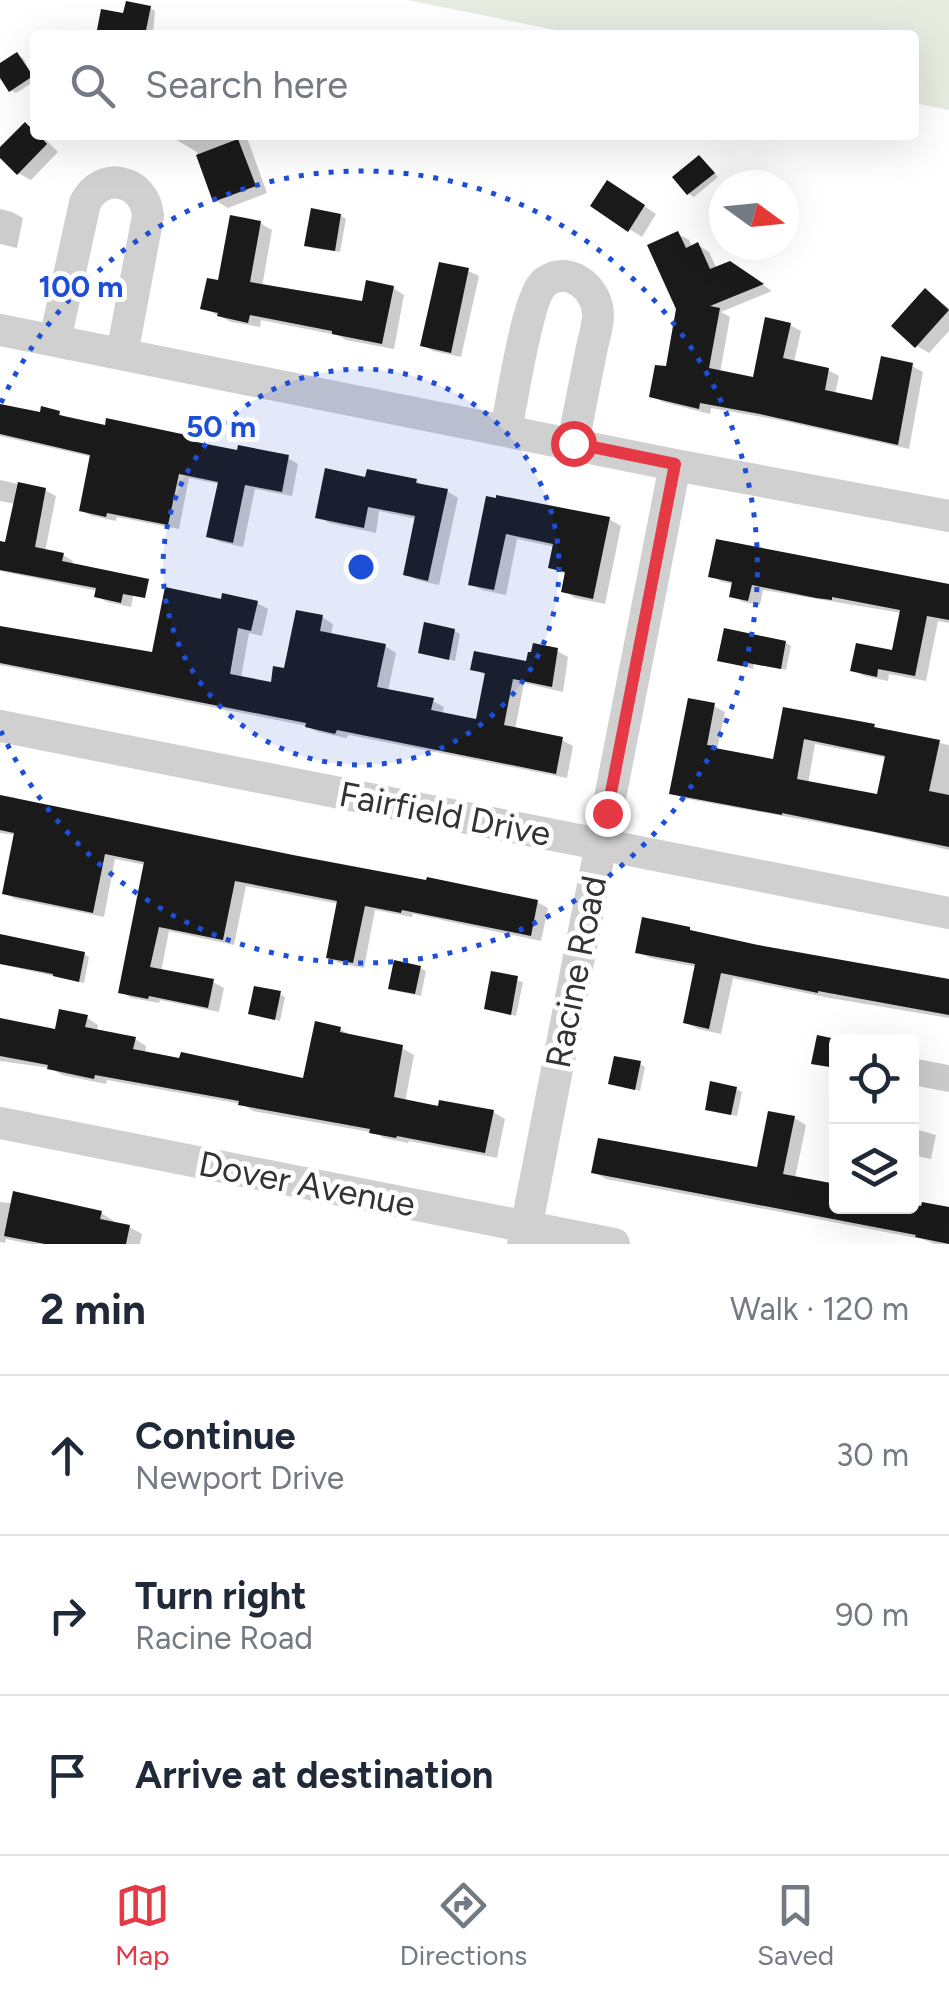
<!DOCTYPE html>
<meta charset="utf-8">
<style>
:root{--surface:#fff;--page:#f6f6f7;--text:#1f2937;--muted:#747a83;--line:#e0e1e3;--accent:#e63946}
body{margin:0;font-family:Figtree,sans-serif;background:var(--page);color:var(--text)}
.controls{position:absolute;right:30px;bottom:30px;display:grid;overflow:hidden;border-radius:10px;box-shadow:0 10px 40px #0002}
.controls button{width:90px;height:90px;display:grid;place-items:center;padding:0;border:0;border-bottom:2px solid var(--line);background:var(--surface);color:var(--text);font:50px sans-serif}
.compass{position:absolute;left:709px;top:170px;width:90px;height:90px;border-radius:50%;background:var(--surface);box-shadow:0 10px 40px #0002;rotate:105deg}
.stop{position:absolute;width:30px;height:30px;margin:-22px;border:8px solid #e63946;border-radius:50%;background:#fff}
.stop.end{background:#e63946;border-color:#fff;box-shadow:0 2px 10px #0008}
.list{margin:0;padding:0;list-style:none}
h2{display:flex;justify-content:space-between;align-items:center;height:130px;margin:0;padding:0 40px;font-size:42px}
h2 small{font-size:32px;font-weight:400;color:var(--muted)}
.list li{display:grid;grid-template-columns:65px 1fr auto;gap:30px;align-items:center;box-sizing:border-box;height:160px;padding:0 40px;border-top:2px solid var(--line)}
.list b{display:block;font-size:38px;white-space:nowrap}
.list p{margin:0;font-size:32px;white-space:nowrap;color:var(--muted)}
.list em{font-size:32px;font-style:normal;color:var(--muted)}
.icon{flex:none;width:55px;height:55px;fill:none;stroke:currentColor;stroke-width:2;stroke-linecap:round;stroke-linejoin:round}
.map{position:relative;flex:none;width:949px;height:1244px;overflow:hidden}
.search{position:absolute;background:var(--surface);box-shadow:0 10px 40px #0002;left:30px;right:30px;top:30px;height:110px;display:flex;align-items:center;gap:25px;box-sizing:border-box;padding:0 35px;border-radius:10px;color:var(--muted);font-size:38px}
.sheet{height:610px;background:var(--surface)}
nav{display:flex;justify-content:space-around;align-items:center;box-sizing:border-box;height:140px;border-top:2px solid var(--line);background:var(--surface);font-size:28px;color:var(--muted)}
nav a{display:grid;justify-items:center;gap:5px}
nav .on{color:var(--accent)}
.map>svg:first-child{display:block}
</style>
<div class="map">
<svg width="949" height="1244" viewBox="0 0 949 1244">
<rect width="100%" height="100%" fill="#fff"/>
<!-- green -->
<path fill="#e6ecdf" d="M407,0H949V110L914,103V35H580Z"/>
<!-- shadow -->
<path fill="#0003" fill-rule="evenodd" d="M150,8L155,11L153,35H99L125,16Z
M17,55L23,58L35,81L16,93L11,90L0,73V66Z
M25,125L35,130V135H41L58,152L31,180L18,173L0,155V150Z
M168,135H246L267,193L228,208L215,200L197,152Z
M700,158L718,177L694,197L689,194Z
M620,190L656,214L642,237L629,229Z
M0,209L12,212L23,218L17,248L0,244Z
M341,216L346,219L340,252L312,248L307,245Z
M260,223L272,230L262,287L364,304L393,288L404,295L394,349L346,340L337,335L261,320L260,327L231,322L203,308Z
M678,234L689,240L692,248L698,245L709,252L717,269L742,271L772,291L721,312L730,317L720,373L755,380L790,325L801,331L794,362L828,370L839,376L835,395L874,403L912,366L923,372L909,449L774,419L711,408L710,414L663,402L652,396L668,369L679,309Z
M441,265L468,271L479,276L461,357L433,351L423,345Z
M925,291L949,308V331L929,353L917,346Z
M0,404L7,408L41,414L59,413L69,420L195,440L207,446L288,458L298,464L292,496L255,489L243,547L220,542L209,536L220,484L189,478L179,529L117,517L116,521L92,516L81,510L92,457L0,436Z
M0,480L45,490L56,496L45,552L63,555L73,561L72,566L136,583L131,607L107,602L97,596L98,591L0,571V544L7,545L16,504L0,501Z
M367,480L416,481L426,487L447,491L458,498L439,585L417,580L405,574L417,519L379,511L376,533L329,523L318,516Z
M488,499L609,519L621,526L605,604L575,598L564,591L567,575L551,567L555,547L517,539L506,595L482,590L470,584Z
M711,575L949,586V623L938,621L926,681L889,674L888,681L864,676L853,670L894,653L902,613L763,590L760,605L743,602L731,595L734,584L722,582Z
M223,602L257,603L268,609L262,636L249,633L241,678L273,684L286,671L322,617L333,624L331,636L385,646L396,653L388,691L433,701L444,707L442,715L478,722L487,676L473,668L528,664L557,651L568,657L563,692L524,683L515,730L562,740L573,746L567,778L349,735L346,738L318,732L307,726L0,665V628L154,655Z
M454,631L460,634L455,661L421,652Z
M786,643L791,646L786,670L754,664L753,669L720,660Z
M714,706L725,712L717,750L775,762L785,710L874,726L881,731L949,745V850L872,832L682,798L671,792ZM815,744L887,758L879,797L808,784Z
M0,795L16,798L25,803L293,858L537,902L548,908L541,941L413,914L412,917L375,910L364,968L339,963L328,957L339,904L246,886L234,945L169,931L161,972L213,982L224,988L219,1012L160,1000L159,1003L131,998L120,991L146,865L115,859L104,917L15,899L4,893L16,835L0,833Z
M689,929L700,935L949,981V1018L830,998L733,978L721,1034L698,1029L685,1022L697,967L650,958L637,951Z
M0,937L84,954L89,957L84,983L0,964Z
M420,968L426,971L421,996L396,991Z
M493,974L523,982L516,1016L486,1008Z
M280,994L285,997L280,1021L251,1013Z
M87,1018L98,1025L97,1032L135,1039L146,1046L145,1054L305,1081L340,1029L352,1036L402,1048L414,1055L405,1102L493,1112L505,1119L497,1158L409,1141L408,1143L384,1138L376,1133L253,1111L242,1104L107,1080L106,1084L62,1075L51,1068L0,1061V1022L57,1032Z
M912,1058L949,1065V1092L912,1085Z
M640,1064L645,1067L640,1091L611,1083Z
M736,1089L742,1092L737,1116L713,1111Z
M794,1118L806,1125L795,1178L836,1186V1206H912V1203L949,1210V1244H935L922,1239L606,1179L594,1172L759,1170Z
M912,1128L936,1135L931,1159L912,1155Z
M0,1202L101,1213L114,1221L113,1224L129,1227L142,1234L140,1244H31L6,1239L5,1243L0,1242Z"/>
<!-- building -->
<path fill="#1a1a1a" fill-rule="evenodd" d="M126,1L151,6L145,35H96L101,9L123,13Z
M17,52L33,76L9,92L0,78V63Z
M25,122L35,132V135H39L47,144L17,175L0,158V147Z
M238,139L256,186L213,202L196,155Z
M699,155L715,173L687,195L672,177Z
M607,180L645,205L628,232L590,206Z
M311,208L341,214L335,251L304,246Z
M230,215L261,221L250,282L362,301L366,280L394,286L382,344L332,334V331L250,315L248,323L217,316L218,313L200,309L207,278L218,280Z
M678,231L686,248L698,242L710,269L730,261L764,284L710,306L720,308L709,368L753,377L765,317L791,323L783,358L829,368L825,390L872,400L881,356L913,363L898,445L760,414L700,403L699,409L649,397L655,365L666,366L676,309L647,245Z
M439,262L469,268L451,353L420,346Z
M925,288L949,310L915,348L891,326Z
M0,404L40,412L41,406L60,411L59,415L105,425L106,418L196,437V442L237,450L238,445L289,455L282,492L245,485L233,543L206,537L218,482L179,474L168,525L107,513L106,517L79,511L90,455L0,434Z
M325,468L365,477L367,469L417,479L416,483L448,489L428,581L403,575L415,516L368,507L364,528L315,518Z
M18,482L46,488L35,547L64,553L62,561L149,579L145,598L123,594L121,603L94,597L96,588L0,570V541L5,542Z
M496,495L610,517L593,599L561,592L565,572L548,568L553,544L506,534L494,590L468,585L486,496L496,498Z
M716,539L949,584V620L927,616L915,676L878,669L877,677L850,671L856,643L892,650L900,610L832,597V600L816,598L752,585L748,601L729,597L732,582L708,577Z
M165,587L221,599L222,593L258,601L251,631L238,628L230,674L271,682L273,666L284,668L296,610L323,615L320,631L386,644L377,687L434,698L431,710L476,719L485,673L470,670L474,651L526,661L528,652H531L533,643L558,648L552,687L513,679L504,725L563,737L556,774L337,730L335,734L305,727L306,723L0,663V626L152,652Z
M424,622L455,629L449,660L418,653Z
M724,628L786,641L781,669L748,663L747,667L717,661Z
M688,698L715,703L707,745L716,746L715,748L773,759L783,707L875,724L874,727L940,740L929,791L949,795V847L782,813V815L669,794ZM804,739L885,756L877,794L797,779Z
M0,795L293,855L426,880L427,877L538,900L531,936L402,910L401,913L365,906L353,963L326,958L337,901L235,881L223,940L159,927L150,967L214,979L208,1008L149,996L148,999L118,993L144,862L105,854L93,913L2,894L14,833L0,830Z
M642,917L690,927V930L758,945L949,979V1015L818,991V993L721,973L709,1029L683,1023L695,964L635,953Z
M0,934L85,952L79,982L53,976V974L0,964Z
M394,960L421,966L415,994L388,989Z
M491,971L518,976L511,1015L484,1009Z
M254,986L281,991L275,1020L248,1014Z
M59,1009L88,1015L85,1027L136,1037L133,1049L179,1058L181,1052L303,1078L315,1021L341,1027L340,1032L403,1045L394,1097L438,1106L439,1100L494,1110L485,1153L397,1136L396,1138L369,1133L370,1129L238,1105L239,1101L95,1075L94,1079L47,1069L48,1065L0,1056V1018L55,1029Z
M817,1035L836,1039V1068L811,1064Z
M614,1056L641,1061L635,1090L608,1084Z
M710,1081L737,1087L731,1115L705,1110Z
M768,1111L795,1116L783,1174L836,1184V1206H921L922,1202L949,1207V1244L915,1237L916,1235L591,1173L598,1138L757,1167Z
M13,1191L102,1211L100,1219L130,1225L126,1244H45L4,1236Z"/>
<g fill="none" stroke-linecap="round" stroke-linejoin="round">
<!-- minor -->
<path stroke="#d0d0d0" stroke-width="32" d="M0,330L675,465L949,516
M55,340L85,203C101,170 145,179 148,216L122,354
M506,430C512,403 527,296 545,282C569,264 598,289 598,315C598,327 593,341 591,352C585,383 579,413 573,443
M0,726L949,913
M0,1123L614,1244
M523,1244L675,465"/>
</g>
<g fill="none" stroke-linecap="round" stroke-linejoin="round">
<!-- route -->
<path stroke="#e63946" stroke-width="12" d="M573,443L675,464L607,813"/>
</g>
<!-- distance rings -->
<circle cx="361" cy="567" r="198" fill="#1d4ed8" fill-opacity=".12"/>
<g fill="none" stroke="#1d4ed8" stroke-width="5" stroke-dasharray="5 10">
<circle cx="361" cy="567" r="198"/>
<path d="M1 403A396 396 0 1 1 1 731"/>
</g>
<g text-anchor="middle" stroke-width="10" stroke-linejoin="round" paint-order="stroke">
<!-- street labels -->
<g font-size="35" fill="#333" stroke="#fff">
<text transform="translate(445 814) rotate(11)" y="12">Fairfield Drive</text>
<text transform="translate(576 972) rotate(-79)" y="12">Racine Road</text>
<text transform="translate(307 1184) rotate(11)" y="12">Dover Avenue</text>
</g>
</g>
<circle cx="361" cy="567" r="15" fill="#1d4ed8" stroke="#fff" stroke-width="5"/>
<g font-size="30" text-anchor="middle" font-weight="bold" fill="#1d4ed8" stroke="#fff" stroke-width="10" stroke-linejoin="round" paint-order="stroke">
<text x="81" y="297">100 m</text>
<text x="221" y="437">50 m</text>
</g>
</svg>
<div class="controls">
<button><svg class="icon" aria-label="locate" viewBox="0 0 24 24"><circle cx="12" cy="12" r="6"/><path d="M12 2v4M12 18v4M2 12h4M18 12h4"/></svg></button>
<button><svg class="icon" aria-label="layers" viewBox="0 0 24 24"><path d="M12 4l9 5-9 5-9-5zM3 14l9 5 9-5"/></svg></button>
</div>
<svg class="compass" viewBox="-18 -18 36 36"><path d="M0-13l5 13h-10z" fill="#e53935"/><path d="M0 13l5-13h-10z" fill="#747a83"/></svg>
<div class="stop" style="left:573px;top:443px"></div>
<div class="stop end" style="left:607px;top:813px"></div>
<div class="search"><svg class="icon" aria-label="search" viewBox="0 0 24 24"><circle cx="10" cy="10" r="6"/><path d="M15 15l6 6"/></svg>Search here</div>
</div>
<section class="sheet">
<h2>2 min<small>Walk · 120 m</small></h2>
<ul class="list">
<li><svg class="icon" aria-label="ahead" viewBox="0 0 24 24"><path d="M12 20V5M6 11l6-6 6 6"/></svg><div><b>Continue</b><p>Newport Drive</p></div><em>30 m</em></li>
<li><svg class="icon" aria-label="right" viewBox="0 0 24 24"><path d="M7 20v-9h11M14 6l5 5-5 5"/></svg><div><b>Turn right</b><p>Racine Road</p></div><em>90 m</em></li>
<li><svg class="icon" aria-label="arrive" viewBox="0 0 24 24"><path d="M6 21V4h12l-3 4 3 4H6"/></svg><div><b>Arrive at destination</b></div></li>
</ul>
</section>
<nav>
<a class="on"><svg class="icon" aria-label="map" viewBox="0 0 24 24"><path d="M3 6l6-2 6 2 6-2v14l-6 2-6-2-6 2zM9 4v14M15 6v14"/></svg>Map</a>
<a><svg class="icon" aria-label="directions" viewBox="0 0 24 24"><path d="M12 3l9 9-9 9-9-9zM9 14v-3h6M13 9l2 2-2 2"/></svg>Directions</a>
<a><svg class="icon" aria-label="saved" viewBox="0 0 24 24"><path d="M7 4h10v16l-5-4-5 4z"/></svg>Saved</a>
</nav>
